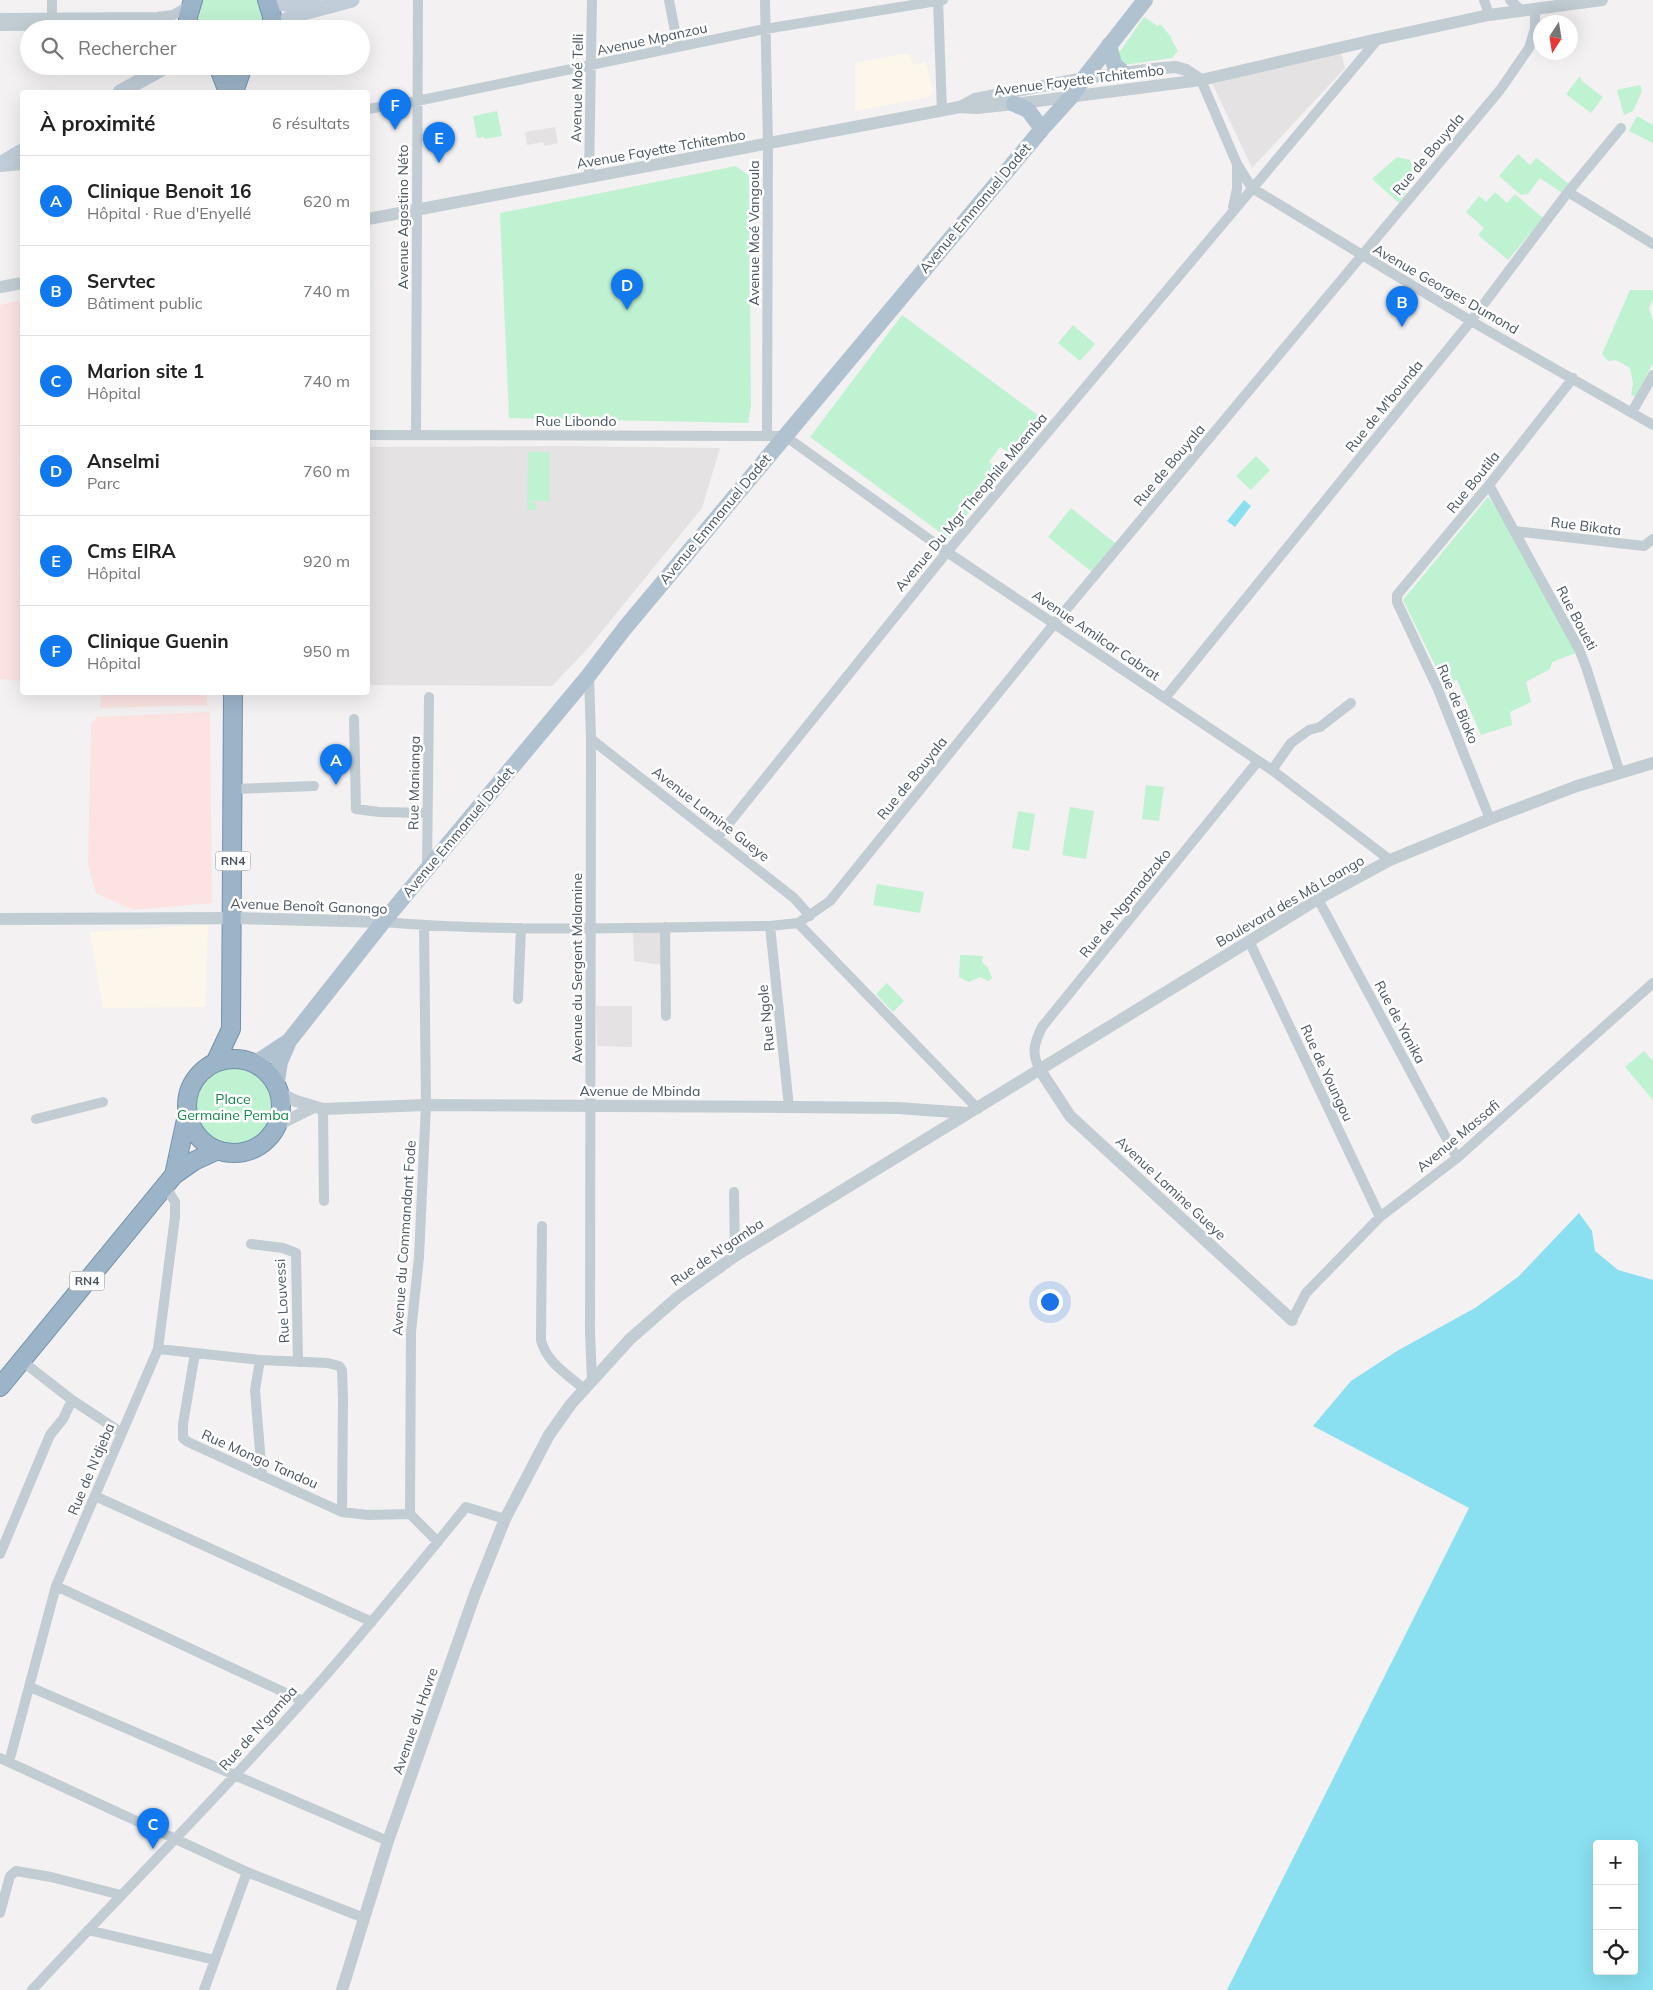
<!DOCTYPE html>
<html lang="fr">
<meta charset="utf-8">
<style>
:root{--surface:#fff;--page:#f2f2f2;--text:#222;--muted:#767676;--line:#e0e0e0;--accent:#1179ed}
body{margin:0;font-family:Mulish,sans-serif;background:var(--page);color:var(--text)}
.controls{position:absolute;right:15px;bottom:15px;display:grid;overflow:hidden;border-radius:5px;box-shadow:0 5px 20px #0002}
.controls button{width:45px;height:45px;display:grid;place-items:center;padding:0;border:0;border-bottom:1px solid var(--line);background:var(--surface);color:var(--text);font:25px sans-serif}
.compass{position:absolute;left:1533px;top:15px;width:45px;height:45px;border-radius:50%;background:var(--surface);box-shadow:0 5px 20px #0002;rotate:192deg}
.you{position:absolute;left:1049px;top:1301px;width:18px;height:18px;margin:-12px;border:4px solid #fff;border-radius:50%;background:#1a73e8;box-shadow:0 0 0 8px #1a73e833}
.badge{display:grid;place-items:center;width:32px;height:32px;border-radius:50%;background:var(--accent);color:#fff;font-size:16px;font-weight:700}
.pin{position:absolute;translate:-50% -41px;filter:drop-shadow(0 1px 2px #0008)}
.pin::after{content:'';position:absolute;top:26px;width:18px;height:15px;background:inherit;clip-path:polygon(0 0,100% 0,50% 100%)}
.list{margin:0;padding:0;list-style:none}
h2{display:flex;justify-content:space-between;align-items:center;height:65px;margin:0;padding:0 20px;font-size:21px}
h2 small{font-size:16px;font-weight:400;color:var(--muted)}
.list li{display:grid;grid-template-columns:32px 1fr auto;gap:15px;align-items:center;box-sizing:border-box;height:90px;padding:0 20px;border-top:1px solid var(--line)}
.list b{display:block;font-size:19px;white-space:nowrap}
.list p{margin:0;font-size:16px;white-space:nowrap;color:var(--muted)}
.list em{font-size:16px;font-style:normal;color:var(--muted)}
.icon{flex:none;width:28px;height:28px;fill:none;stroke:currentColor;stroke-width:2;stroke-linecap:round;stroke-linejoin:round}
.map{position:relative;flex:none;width:1653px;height:1990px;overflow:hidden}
.search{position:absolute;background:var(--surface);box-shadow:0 5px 20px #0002;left:20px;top:20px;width:350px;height:55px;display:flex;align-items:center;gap:12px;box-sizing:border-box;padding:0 18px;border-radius:28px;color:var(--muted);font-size:19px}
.panel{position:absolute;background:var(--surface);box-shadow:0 5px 20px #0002;left:20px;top:90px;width:350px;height:605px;border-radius:5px}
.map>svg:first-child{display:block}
</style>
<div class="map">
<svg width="1653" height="1990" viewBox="0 0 1653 1990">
<rect width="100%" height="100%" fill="#f3f1f1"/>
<!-- commercial -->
<path fill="#fdf7eb" d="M901,54H910L913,65L926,62L933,91L930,97L855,111V63Z
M208,925L205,1007L103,1008L90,932Z"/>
<!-- education -->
<path fill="#e4e2e3" d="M1341,52L1345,68L1252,168L1212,83Z
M555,127L558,143L545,146L543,142L527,145L525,132Z
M560,446L720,448L702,508L589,647L552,686L368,685V447Z
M664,930L662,965L634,961L633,932Z
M596,1006H632V1047L597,1046Z"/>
<!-- medical -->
<path fill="#fce3e2" d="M22,300V681H20L0,679V305Z
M101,693H207V705L100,708Z
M210,712L212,903L133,910L96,893L88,865L91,724L97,717Z"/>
<!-- green -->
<path fill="#bff2d1" d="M198,0H263L267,29H193Z
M1144,17L1158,26L1160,24L1172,38L1171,39L1178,51L1172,58L1124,65L1114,54L1121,50Z
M1580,76L1582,81L1603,97L1591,113L1566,94Z
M1640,85L1642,91L1633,111L1624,115L1617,90Z
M497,111L502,136L485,139L484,137L477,138L473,116Z
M1637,116L1653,125V143L1629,131Z
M1518,154L1530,165L1536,158L1538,159L1570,185L1562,193L1540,178L1528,194L1521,195L1499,176Z
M1397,157L1410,160L1416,177L1399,203L1372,179Z
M736,166L749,176L751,407L748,423L509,418L500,213Z
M1495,192L1507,203L1515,194L1543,218L1508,260L1478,235L1484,228L1466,212L1479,196L1486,202Z
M1630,290H1653V300L1649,308L1653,321V363L1635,397L1631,395L1633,383L1630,368L1616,360L1608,361L1602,354Z
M902,315L1046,421L1018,459L1000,447L989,462L1000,470L949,539L810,437Z
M1073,325L1095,344L1080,361L1058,343Z
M528,452H550V501H532L531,498V502L536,503V510H527Z
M1256,456L1270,470L1251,490L1236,476Z
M1488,497L1517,536L1576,653L1552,662L1550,669L1526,682L1531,702L1510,712L1512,725L1481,735L1457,680L1445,685L1403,600Z
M1071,508L1115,543L1092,572L1048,537Z
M1146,785L1164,787L1159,821L1142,819Z
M1070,807L1094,811L1086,859L1062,855Z
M1018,811L1035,814L1029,851L1012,848Z
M877,884L924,892L920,913L873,905Z
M960,955L983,956L982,962L988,968L992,978L988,981L980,977L969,982L959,977Z
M887,983L904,1001L893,1012L876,994Z
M1644,1051L1653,1061V1100L1625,1067Z
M191 1107a42 42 0 1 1 84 0a42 42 0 1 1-84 0Z"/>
<!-- water -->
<path fill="#8adff0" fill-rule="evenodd" d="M1244,500L1251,506L1235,527L1227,521Z
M1579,1213L1592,1231L1595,1251L1618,1270L1653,1280V1990H1227L1469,1508L1313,1426L1351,1381L1397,1351L1475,1308L1518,1277ZM1597,1844H1634V1971H1597Z"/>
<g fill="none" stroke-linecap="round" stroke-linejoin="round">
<defs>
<path id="trunk" d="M267,0L272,16V29
M188,29V16L193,0
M218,66L228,92
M234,92L243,66
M187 1106a47 47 0 1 1 94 0a47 47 0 1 1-94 0Z
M215,1063L231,1029L233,692
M174,1175L187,1115
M0,1387L174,1175L194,1161L218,1150"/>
</defs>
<!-- trunk casing -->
<use href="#trunk" stroke="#7291ad" stroke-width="20"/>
<!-- minor -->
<path stroke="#c1ccd3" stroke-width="10" d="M669,0L678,47
M765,0L768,144L767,436
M938,0L942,111
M1484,0L1489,15
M1510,0L1521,10
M52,16V0
M0,18L157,17L173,15L190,5
M0,26L131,25L188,28
M1201,80L1237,164L1252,188L1471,321L1653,425
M368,109L417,101L765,29L943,0
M0,167L22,165
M589,177L592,0
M1568,192L1653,244
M1233,207L1237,189V165
M1632,412L1653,375
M416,434L418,0
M368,435L785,436L947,552L1272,770L1390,860
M1489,485L1579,649L1586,667L1620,773
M1514,531L1635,545L1644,546L1653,539
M589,675L591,739L590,1332L592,1381
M1165,698L1471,321L1568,192L1621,128
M354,719L356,809L379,812L427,813
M591,739L794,898L810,916
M1272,770L1291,743L1309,730L1320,727L1351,703
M233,789L314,786
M1490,819L1437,687L1397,602V595L1489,485L1573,378
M717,838L947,552L1378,39
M427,869L429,697
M1318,899L1457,1158
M383,922C511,933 641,927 770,926L798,923L830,901L1054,624L1500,90L1529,48L1535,29V8
M798,923L978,1109
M424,926L426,1105L419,1257L411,1332L410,1514L438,1542
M770,926L789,1107
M665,927L666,1016
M1249,941L1380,1217
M518,999L521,928
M1040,1070C1031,1053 1034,1044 1042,1027L1258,761
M323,1109L324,1201
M36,1119L103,1102
M734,1192L735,1256
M542,1226L541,1340C546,1362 568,1375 584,1389
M251,1244L283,1248L296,1253L298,1362
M1292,1320L1306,1293L1380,1217L1457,1158L1653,983
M158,1349L260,1360L328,1363L339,1366L342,1370L343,1399L342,1512
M195,1353L183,1424V1438L188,1442L342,1512L368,1515L410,1514
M260,1360L255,1390L262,1476
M22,1361L72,1400L122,1433
M95,1496L372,1622
M0,1554L50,1435L63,1419L72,1400
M56,1586L303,1701
M30,1687L388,1841
M0,1758L247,1872L364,1918
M9,1762L56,1586L158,1349L175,1217V1202L165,1186
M0,1913L10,1876L16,1871L51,1877L121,1895
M88,1930L215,1960
M32,1990C122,1893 216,1799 303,1701C360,1638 413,1572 466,1507L505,1519
M204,1990L247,1872"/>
<!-- tertiary -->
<path stroke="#c1ccd3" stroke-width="12" d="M960,107L975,99L1084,78L1162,68L1176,67L1186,70L1201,80
M368,219L960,107L977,108L1014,104L1201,80L1378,39L1489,15L1602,0
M0,287L22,283
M0,919L233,918L383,922
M1040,1070L1070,1116L1292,1320
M279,1093L296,1101L323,1109L426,1105L789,1107L898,1108L966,1113
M276,1126L314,1107
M342,1990L388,1841L475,1594L505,1519L549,1435L571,1404L630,1339L678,1297L735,1256L1318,899L1390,860L1490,819L1577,786L1653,763"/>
<!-- secondary -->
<path stroke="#c1cdd8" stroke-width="15" d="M270,4L314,3
M277,29L288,19L296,15L352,0
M120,92L167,66
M0,164L22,151"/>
<!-- primary -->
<path stroke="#b0c2d0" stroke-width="16" d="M1109,45L1114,64L1123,73
M1014,104L1028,110L1042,129
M254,1064L289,1041
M276,1087L280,1062L289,1041L383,922L589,675L624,629L1042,129L1071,97L1084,78L1145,0"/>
<!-- trunk -->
<use href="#trunk" stroke="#9cb4c8" stroke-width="18"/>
</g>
<g text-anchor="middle" stroke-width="5" stroke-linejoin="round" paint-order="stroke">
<!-- shield labels -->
<g fill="#fff" stroke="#7f8890" stroke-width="1">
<rect x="215.5" y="851.5" width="35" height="19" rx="4"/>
<rect x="69.5" y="1271.5" width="35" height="19" rx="4"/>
</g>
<g font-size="12" font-weight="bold" fill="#485560">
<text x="233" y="865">RN4</text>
<text x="87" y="1285">RN4</text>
</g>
<!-- street labels -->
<g font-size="14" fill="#485560" stroke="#fff">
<text transform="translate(652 39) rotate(-12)" y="5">Avenue Mpanzou</text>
<text transform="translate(1079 80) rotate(-7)" y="5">Avenue Fayette Tchitembo</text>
<text transform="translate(577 88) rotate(-89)" y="5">Avenue Moé Telli</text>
<text transform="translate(661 149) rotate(-10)" y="5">Avenue Fayette Tchitembo</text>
<text transform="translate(1428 154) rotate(-50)" y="5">Rue de Bouyala</text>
<text transform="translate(975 208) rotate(-50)" y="5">Avenue Emmanuel Dadet</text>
<text transform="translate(403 217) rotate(-90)" y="5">Avenue Agostino Néto</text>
<text transform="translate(754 233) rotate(-90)" y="5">Avenue Moé Vangoula</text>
<text transform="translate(1446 289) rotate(30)" y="5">Avenue Georges Dumond</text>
<text transform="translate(1384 406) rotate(-51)" y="5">Rue de M'bounda</text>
<text x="576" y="426">Rue Libondo</text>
<text transform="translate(1169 465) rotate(-50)" y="5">Rue de Bouyala</text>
<text transform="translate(1473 482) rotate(-51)" y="5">Rue Boutila</text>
<text transform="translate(971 502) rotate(-50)" y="5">Avenue Du Mgr Theophile Mbemba</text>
<text transform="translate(715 519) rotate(-50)" y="5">Avenue Emmanuel Dadet</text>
<text transform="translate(1586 526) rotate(7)" y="5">Rue Bikata</text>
<text transform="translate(1577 618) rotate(62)" y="5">Rue Boueti</text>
<text transform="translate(1096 635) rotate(34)" y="5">Avenue Amilcar Cabrat</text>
<text transform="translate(1458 704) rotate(67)" y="5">Rue de Bioko</text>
<text transform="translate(912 778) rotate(-51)" y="5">Rue de Bouyala</text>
<text transform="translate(414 783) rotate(-89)" y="5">Rue Manianga</text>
<text transform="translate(711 814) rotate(38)" y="5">Avenue Lamine Gueye</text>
<text transform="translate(458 832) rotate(-50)" y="5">Avenue Emmanuel Dadet</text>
<text transform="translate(1290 901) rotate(-30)" y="5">Boulevard des Mâ Loango</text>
<text transform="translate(1125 903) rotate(-51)" y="5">Rue de Ngamadzoko</text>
<text transform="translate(309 906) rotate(2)" y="5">Avenue Benoît Ganongo</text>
<text transform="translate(577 968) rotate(-90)" y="5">Avenue du Sergent Malamine</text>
<text transform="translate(766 1018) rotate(-96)" y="5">Rue Ngole</text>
<text transform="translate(1400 1022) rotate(62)" y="5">Rue de Yanika</text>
<text transform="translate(1327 1073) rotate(65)" y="5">Rue de Youngou</text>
<text x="640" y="1096">Avenue de Mbinda</text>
<text transform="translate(1458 1136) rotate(-40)" y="5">Avenue Massafi</text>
<text transform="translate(1171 1188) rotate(43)" y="5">Avenue Lamine Gueye</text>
<text transform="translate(404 1238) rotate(-86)" y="5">Avenue du Commandant Fode</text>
<text transform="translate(717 1252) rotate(-34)" y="5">Rue de N'gamba</text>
<text transform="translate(282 1301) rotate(-93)" y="5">Rue Louvessi</text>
<text transform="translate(260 1459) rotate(24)" y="5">Rue Mongo Tandou</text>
<text transform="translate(91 1469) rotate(-67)" y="5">Rue de N'djeba</text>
<text transform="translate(415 1721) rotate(-71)" y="5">Avenue du Havre</text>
<text transform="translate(258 1728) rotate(-48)" y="5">Rue de N'gamba</text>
</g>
<!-- park labels -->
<g font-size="14" fill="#138648" stroke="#fff">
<text x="233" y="1104">Place<tspan x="233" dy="16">Germaine Pemba</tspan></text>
</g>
</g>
</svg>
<div class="controls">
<button>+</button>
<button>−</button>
<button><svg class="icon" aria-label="locate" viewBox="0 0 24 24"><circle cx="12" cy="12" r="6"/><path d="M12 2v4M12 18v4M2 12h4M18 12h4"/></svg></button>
</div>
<svg class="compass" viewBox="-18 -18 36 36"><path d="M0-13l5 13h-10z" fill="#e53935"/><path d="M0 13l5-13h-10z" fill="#767676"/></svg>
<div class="you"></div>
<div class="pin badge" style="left:336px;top:785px">A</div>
<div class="pin badge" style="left:1402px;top:327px">B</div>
<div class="pin badge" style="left:153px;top:1849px">C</div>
<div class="pin badge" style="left:627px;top:310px">D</div>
<div class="pin badge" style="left:439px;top:163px">E</div>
<div class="pin badge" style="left:395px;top:130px">F</div>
<div class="search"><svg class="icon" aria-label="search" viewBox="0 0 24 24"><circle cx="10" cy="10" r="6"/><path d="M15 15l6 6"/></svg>Rechercher</div>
<section class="panel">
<h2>À proximité<small>6 résultats</small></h2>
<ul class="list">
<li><span class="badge">A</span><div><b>Clinique Benoit 16</b><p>Hôpital · Rue d'Enyellé</p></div><em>620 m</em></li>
<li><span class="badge">B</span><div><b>Servtec</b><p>Bâtiment public</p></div><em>740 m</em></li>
<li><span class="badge">C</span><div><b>Marion site 1</b><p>Hôpital</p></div><em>740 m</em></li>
<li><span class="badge">D</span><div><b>Anselmi</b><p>Parc</p></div><em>760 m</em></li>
<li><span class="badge">E</span><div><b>Cms EIRA</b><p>Hôpital</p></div><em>920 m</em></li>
<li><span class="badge">F</span><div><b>Clinique Guenin</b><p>Hôpital</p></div><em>950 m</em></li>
</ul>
</section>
</div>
